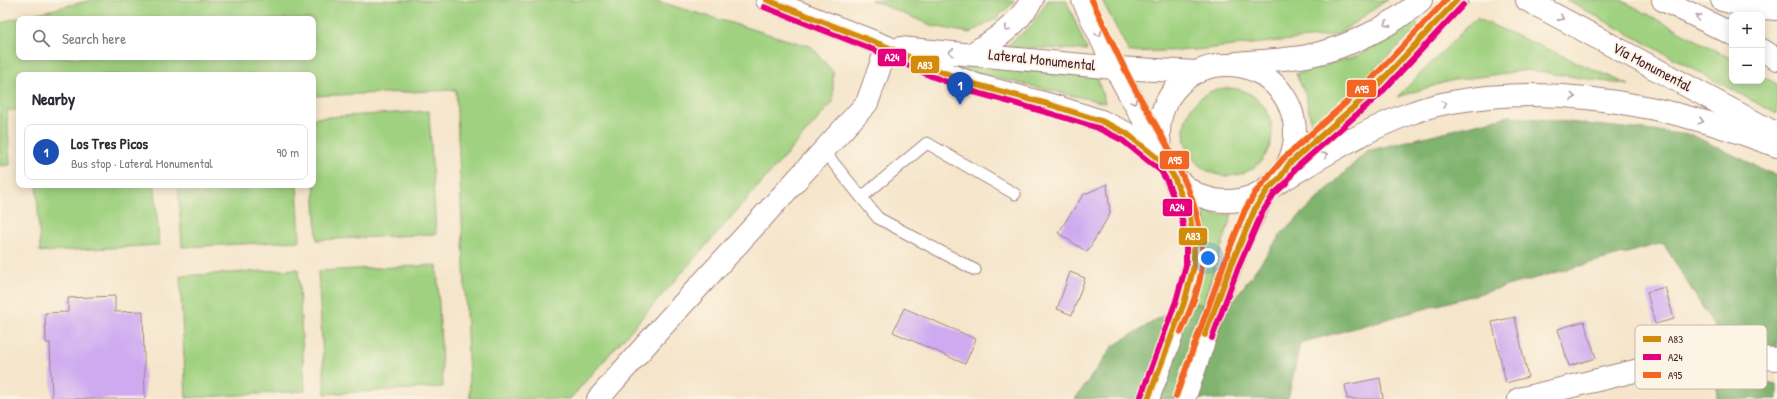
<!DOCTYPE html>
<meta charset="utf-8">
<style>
:root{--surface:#fff;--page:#f7f7f7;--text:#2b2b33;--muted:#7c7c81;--line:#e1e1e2;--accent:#d1495b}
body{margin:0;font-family:"Patrick Hand",sans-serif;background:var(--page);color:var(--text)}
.controls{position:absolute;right:12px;top:12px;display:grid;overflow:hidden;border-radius:8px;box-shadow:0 2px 10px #0003}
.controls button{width:36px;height:36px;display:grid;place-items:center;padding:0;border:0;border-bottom:1px solid var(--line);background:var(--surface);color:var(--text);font:20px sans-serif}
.you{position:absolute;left:1208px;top:258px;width:14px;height:14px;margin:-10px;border:3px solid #fff;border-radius:50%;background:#1a73e8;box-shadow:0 0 0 6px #1a73e833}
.badge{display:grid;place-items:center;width:26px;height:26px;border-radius:50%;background:var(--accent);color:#fff;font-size:13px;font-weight:700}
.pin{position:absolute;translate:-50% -33px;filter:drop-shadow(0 1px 2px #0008)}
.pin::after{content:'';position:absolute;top:21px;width:14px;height:12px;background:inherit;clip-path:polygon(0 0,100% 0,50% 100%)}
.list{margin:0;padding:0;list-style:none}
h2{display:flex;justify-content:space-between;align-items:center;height:52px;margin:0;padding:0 16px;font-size:17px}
h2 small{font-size:13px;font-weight:400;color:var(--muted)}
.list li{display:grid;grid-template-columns:26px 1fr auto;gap:12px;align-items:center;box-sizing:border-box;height:56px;margin:0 8px 8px;padding:0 8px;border:1px solid var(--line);border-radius:8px}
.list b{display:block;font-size:15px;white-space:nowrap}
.list p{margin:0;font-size:13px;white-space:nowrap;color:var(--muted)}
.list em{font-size:13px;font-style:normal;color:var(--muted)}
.icon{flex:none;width:22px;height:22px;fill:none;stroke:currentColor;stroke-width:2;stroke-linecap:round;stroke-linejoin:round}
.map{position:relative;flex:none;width:1777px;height:399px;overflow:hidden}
.search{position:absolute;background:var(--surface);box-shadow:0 2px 10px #0003;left:16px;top:16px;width:300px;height:44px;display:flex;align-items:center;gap:10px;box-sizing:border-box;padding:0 14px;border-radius:8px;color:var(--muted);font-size:15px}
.panel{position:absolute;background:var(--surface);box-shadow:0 2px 10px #0003;left:16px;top:72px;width:300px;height:116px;border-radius:8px}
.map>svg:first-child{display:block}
</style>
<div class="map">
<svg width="1777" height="399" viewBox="0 0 1777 399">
<rect width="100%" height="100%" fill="#fcf5e5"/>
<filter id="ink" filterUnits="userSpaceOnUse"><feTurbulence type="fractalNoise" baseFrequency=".025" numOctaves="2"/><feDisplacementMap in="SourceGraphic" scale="8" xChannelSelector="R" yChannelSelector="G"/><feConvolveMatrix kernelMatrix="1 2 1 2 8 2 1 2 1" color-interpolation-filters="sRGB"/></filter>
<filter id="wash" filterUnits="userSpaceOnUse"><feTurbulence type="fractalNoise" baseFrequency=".012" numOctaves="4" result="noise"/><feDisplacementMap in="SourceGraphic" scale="16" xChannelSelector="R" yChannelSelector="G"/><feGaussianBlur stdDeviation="0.9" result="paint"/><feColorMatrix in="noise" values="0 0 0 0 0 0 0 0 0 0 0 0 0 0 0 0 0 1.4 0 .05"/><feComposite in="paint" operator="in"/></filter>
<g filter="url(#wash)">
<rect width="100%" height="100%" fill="#f5e5cb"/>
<!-- green -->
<path fill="#a0d180" stroke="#757856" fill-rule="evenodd" d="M92,0H653L812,47L833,72V102L570,399H470L456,90L313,96V75H19V110H7L10,165L0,166V24L9,20ZM19,19H313V57H19Z
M871,0H1014L1012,4L994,20L970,33L933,26Z
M1048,0H1066L1087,50L1005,47L1031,26Z
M1102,0H1387L1337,35L1195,50L1129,52Z
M1566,0H1621L1732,59V81H1762V76L1777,84V114Z
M1476,18L1629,85L1528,70L1449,81L1397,97Z
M1415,21L1419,27L1312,128L1306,96L1296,74L1359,55Z
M941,58L1097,77L1105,103L949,67Z
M1184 132a44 44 0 1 1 88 0a44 44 0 1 1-88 0Z
M429,111L436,234L317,240L313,162V118Z
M37,185H155L159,245L40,252Z
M178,185H297L300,241L182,247Z
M1203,211L1216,215L1232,214L1200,314L1182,339L1202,271L1206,233Z
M437,265L443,387L325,394L318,271Z
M298,269L305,391L186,398L180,276Z"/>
<!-- forest -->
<path fill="#80b36e" stroke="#65694c" d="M1509,116L1692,135L1777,176V353L1724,342L1663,243L1300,343L1288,399H1075L1113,346L1184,303H1194L1227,310L1282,233L1367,151Z
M1716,374L1777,384V399H1717Z"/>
<g id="blocks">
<!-- building -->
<path fill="#cfaaf1" d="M1107,184L1110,214L1087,252L1058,233L1083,195Z
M1070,272L1085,278L1072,315L1057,309Z
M1665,287L1674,319L1655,324L1647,292Z
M115,296V312L143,311L145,399H52L50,343H46L45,313L68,312V298Z
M904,308L976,339L965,364L893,332Z
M1515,317L1528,377L1506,383L1492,322Z
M1584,321L1596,358L1569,366L1558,329Z
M1380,378L1383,399H1347L1345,385Z"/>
</g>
</g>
<g filter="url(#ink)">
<use href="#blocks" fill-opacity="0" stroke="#a0827b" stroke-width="1"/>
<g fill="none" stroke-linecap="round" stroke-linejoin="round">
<defs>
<path id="lane" d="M823,150L878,218L975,270
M862,197L927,143L1015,194"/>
<path id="street" d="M598,399L659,330L867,103L887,47
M1519,399L1705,354L1777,359"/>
<path id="secondary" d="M767,0L887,47L934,69L977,85L1051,105L1101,121L1126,133L1167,166
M900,48L1115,68L1198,72
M973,53C997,39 1018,24 1032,0
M1237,63C1260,61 1284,60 1307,56C1346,48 1391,27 1421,0
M1159 133a68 68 0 1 1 136 0a68 68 0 1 1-136 0Z
M1289,164L1374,89L1457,0
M1148,399L1184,303L1194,266V242L1190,217L1174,179
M1184,399C1202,349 1217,298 1238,249C1247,228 1255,209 1268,189"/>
<path id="highway" d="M1083,0L1115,68L1162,153
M1527,0L1773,132
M1663,0L1732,34
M1722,0L1748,7L1777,9
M1762,50L1777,59
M1268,189C1315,161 1362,130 1414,112C1438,103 1463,100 1488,97C1586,88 1685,111 1777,146"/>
</defs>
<!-- lane casing -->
<use href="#lane" stroke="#a0827b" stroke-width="13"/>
<!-- street casing -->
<use href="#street" stroke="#a0827b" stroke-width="24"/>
<!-- secondary casing -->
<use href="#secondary" stroke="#a0827b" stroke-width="24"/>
<!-- highway casing -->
<use href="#highway" stroke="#a0827b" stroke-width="24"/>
<!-- lane -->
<use href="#lane" stroke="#fff" stroke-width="11"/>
<!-- street -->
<use href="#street" stroke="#fff" stroke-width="22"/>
<!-- secondary -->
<use href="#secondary" stroke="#fff" stroke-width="22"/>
<!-- highway -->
<use href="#highway" stroke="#fff" stroke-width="22"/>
<defs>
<path id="bus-1" d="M767,0L887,47L934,69L977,85L1051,105L1101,121L1126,133L1167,166L1174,177L1190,217L1194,242V266L1184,303L1148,399
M1205,335L1231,265L1255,209L1268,189L1280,178L1289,164L1374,89L1457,0"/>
<path id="bus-2" d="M764,7L884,54L931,76L974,92L1049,113L1098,128L1122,140L1161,171L1167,181L1182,219L1186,243V265L1176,301L1141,396
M1212,338L1238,268L1262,213L1274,194L1286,183L1295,169L1380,94L1463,5"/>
<path id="bus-3" d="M1092,0C1106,29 1119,59 1134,87C1164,142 1206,200 1202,265C1201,285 1189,313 1181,332
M1176,396L1226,258L1245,210L1255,193L1283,159L1368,83L1446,0"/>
</defs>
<!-- bus-1 casing -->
<use href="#bus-1" stroke="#fcf5e5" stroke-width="9"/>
<!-- bus-2 casing -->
<use href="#bus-2" stroke="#fcf5e5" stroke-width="9"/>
<!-- bus-3 casing -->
<use href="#bus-3" stroke="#fcf5e5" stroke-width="9"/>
<!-- bus-1 -->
<use href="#bus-1" stroke="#d48b09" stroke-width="6"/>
<!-- bus-2 -->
<use href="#bus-2" stroke="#e5007d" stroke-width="6"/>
<!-- bus-3 -->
<use href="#bus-3" stroke="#f26522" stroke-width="6"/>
</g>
<!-- one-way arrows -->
<defs><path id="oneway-chevron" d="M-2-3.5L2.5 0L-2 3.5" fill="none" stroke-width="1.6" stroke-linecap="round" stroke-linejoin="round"/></defs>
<g stroke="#ae9aa0">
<use href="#oneway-chevron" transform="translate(1698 17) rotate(-154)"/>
<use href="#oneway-chevron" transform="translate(1561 18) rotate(28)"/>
<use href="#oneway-chevron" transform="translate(1387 24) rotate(147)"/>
<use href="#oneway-chevron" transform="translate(1007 29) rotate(137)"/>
<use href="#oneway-chevron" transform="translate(1099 34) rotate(65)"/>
<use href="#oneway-chevron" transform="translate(951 52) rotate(-176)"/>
<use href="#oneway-chevron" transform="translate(1573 97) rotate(5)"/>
<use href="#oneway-chevron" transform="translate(1134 102) rotate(62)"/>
<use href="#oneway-chevron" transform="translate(1444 104) rotate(-15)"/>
<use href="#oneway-chevron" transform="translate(1701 121) rotate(15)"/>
<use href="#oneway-chevron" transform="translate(1325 155) rotate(-30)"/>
</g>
</g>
<g text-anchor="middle" stroke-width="4" stroke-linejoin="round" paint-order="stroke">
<!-- street labels -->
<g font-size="15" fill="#4a1f2b" stroke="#fcf5e5">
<text transform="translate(1042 60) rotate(6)" y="5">Lateral Monumental</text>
<text transform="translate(1652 67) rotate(28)" y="5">Vía Monumental</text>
</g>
</g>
<!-- legend -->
<rect x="1635" y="325" width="132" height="64" rx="6" fill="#fcf5e5" stroke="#c7b5ad" stroke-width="1"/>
<rect x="1643" y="336" width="18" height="6" fill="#d48b09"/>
<rect x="1643" y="354" width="18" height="6" fill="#e5007d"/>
<rect x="1643" y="372" width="18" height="6" fill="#f26522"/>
<g font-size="11" fill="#4a1f2b">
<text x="1668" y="343">A83</text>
<text x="1668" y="361">A24</text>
<text x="1668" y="379">A95</text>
</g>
<g stroke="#fcf5e5" stroke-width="1.5">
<rect x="877" y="48" width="30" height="19" rx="4" fill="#e5007d"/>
<rect x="910" y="55" width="30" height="19" rx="4" fill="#d48b09"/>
<rect x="1346" y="79" width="31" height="19" rx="4" fill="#f26522"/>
<rect x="1159" y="150" width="31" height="20" rx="4" fill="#f26522"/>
<rect x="1162" y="198" width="31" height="19" rx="4" fill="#e5007d"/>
<rect x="1178" y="227" width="30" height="19" rx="4" fill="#d48b09"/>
</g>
<g font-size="11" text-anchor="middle" font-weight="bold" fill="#fff">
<text x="892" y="61">A24</text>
<text x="925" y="69">A83</text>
<text x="1362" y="93">A95</text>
<text x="1175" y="164">A95</text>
<text x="1177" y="211">A24</text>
<text x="1193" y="240">A83</text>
</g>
</svg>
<div class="controls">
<button>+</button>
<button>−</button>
</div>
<div class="you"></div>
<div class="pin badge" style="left:960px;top:105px;background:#1a4fb4">1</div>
<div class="search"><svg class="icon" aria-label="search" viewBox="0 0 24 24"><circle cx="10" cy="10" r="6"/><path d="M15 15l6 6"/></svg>Search here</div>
<section class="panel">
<h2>Nearby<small></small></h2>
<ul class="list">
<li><span class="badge" style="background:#1a4fb4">1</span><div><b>Los Tres Picos</b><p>Bus stop · Lateral Monumental</p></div><em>90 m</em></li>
</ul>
</section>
</div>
